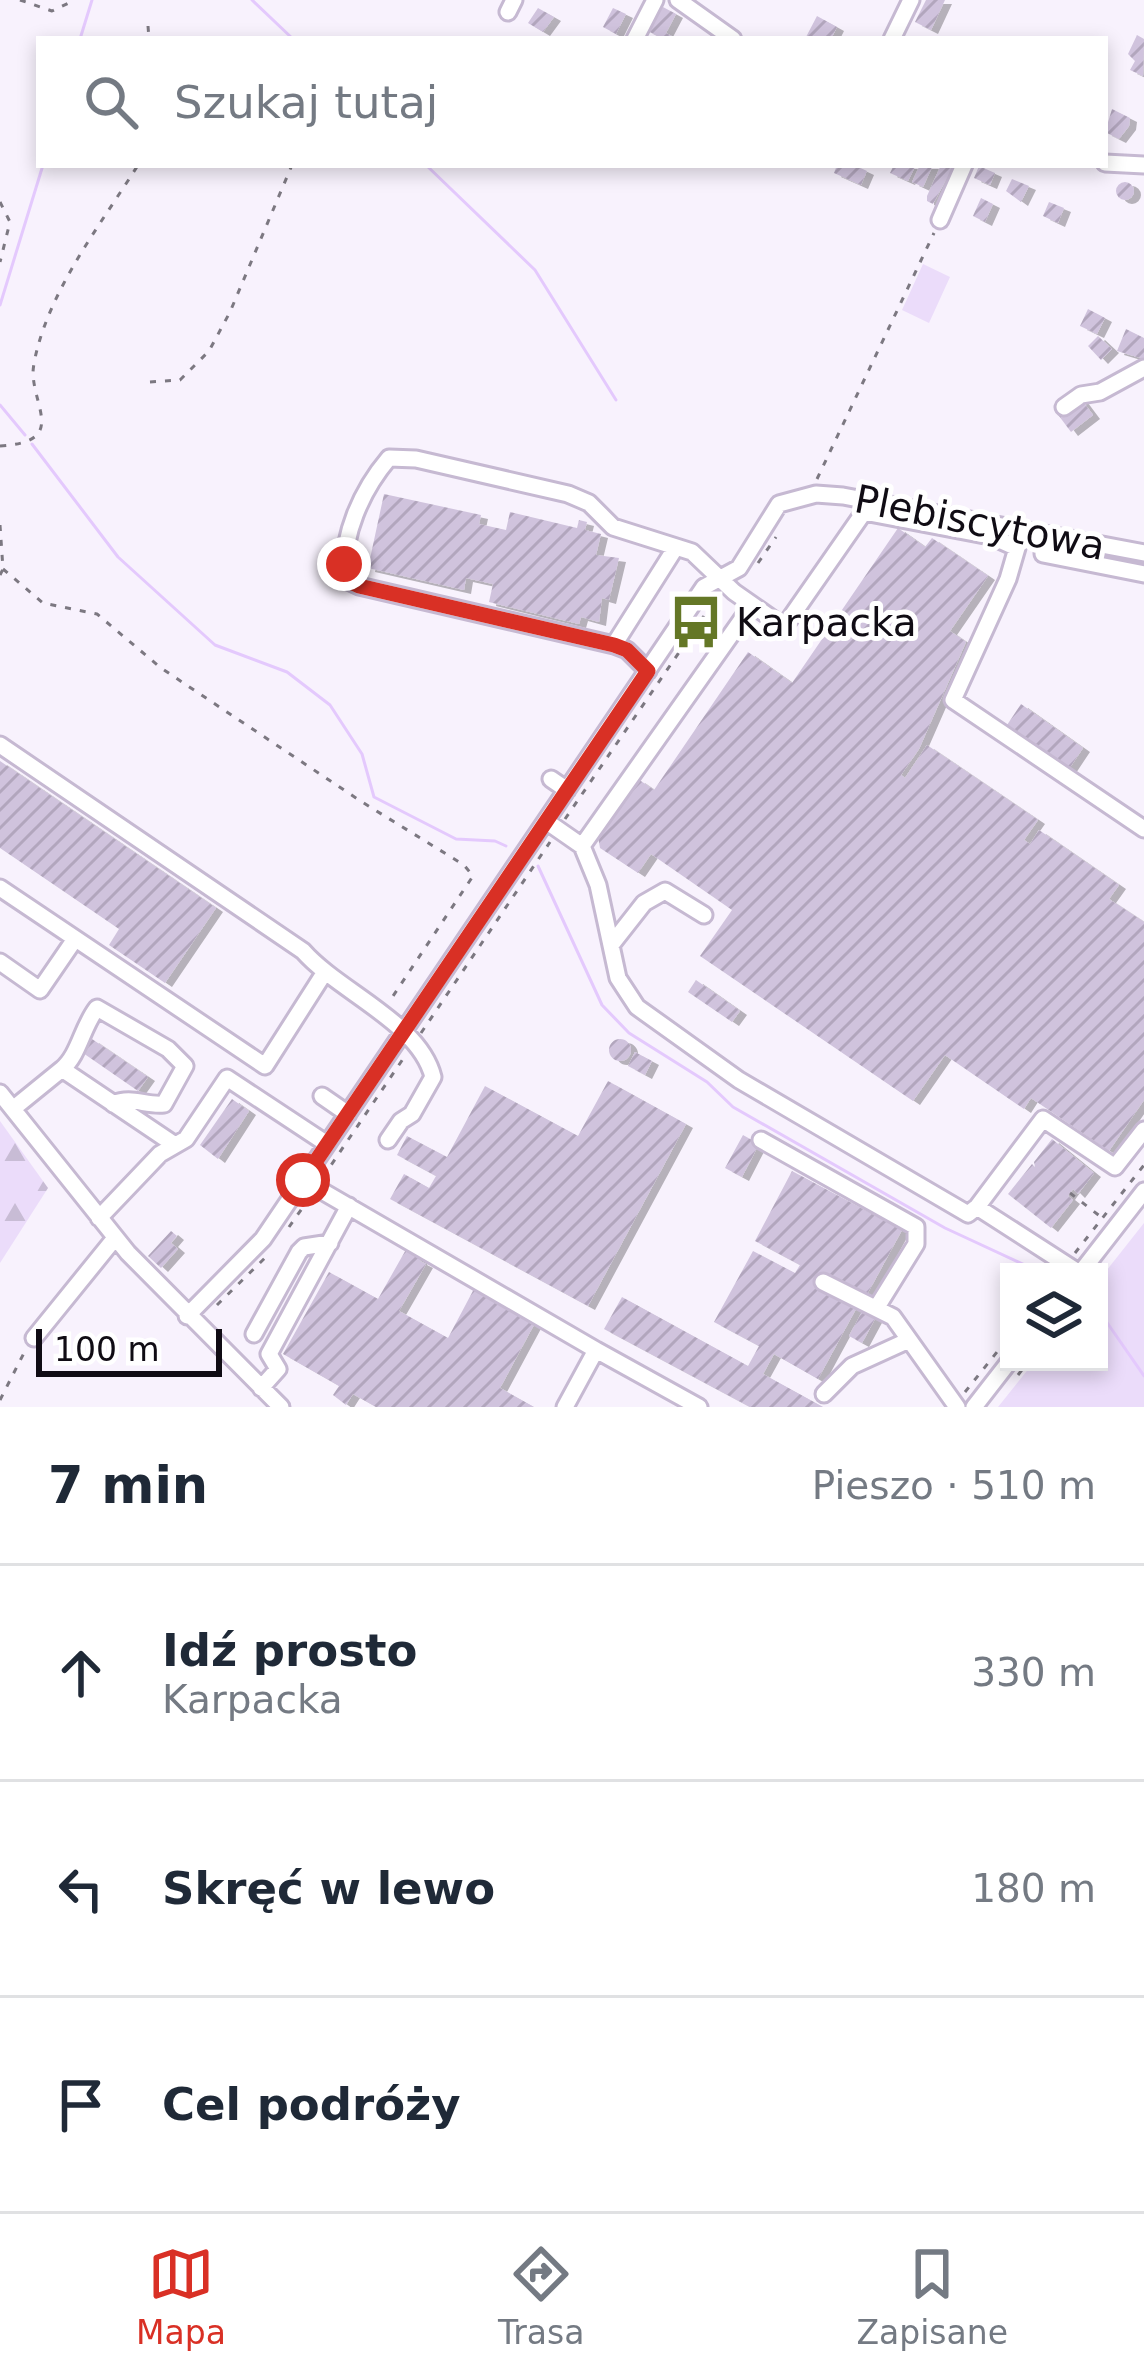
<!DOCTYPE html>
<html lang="pl">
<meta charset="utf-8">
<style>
:root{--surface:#fff;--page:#f2f2f3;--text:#1f2937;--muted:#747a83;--line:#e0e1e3;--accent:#d93025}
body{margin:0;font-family:"DejaVu Sans",sans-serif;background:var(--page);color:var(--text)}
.controls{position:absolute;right:36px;bottom:36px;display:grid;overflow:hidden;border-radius:0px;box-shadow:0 6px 18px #0003}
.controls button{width:108px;height:108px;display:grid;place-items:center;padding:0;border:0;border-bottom:3px solid var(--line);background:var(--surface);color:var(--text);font:60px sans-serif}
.scale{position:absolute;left:36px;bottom:30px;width:186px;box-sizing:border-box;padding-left:12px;border:6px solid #100c14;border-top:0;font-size:33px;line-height:42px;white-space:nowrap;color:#100c14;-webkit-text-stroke:9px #fff;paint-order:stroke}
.stop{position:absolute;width:36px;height:36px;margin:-27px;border:9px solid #d93025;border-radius:50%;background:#fff}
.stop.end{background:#d93025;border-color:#fff;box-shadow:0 3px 12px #0008}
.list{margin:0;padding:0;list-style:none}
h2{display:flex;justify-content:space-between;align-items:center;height:156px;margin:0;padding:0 48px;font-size:51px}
h2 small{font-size:39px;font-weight:400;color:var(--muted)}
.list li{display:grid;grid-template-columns:78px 1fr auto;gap:36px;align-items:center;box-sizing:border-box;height:216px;padding:0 48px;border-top:3px solid var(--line)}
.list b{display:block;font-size:45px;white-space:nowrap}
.list p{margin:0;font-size:39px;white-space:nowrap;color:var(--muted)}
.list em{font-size:39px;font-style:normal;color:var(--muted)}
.icon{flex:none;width:66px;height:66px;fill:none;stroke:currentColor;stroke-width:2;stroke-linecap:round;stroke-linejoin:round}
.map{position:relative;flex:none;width:1144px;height:1407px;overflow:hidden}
.search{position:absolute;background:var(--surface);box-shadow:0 6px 18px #0003;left:36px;right:36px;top:36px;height:132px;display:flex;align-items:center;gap:30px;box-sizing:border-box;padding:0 42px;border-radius:0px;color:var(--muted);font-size:45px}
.sheet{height:804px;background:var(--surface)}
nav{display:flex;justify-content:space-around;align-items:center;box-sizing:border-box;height:168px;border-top:3px solid var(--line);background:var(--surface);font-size:33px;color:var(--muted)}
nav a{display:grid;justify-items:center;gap:6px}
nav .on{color:var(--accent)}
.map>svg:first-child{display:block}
</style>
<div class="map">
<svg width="1144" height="1407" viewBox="0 0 1144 1407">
<defs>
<pattern id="forest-firs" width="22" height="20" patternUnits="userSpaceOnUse" patternTransform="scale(3)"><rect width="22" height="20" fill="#ebdcfa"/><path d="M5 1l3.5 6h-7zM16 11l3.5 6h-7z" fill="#c8bcd5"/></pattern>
<pattern id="building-hatch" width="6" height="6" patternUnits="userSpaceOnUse" patternTransform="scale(3)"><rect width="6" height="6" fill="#d0c3dd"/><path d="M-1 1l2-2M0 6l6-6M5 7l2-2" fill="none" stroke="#b2a6bd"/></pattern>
<filter id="shadow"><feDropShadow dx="7" dy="4" stdDeviation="0" flood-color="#0004"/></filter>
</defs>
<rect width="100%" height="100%" fill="#f8f2fd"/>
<!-- green -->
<path fill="#ebdcfa" d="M923,264L950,277L929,323L902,310Z
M1144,1223V1407H998L1034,1362H1099V1280Z"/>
<!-- forest -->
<path fill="url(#forest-firs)" d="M0,1121L48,1188L0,1263Z"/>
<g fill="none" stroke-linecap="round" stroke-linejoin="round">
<!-- stream -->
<path stroke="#e4c9fd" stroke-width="3" d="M252,0L293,39
M80,39L92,0
M426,165L535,270L616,400
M0,305L43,165
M0,405L25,435
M32,444L118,557L215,645L287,672L330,705L362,754L374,797L456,839L495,841L506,846
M538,866L602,1005L629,1033L707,1082L733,1107L945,1228L1040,1272
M1099,1311L1144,1376"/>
</g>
<!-- building -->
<path fill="url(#building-hatch)" filter="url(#shadow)" d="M926,0H945L931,30L915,22Z
M663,7L676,14L666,33L677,39H663L646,30L657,9L660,11Z
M538,8L554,17L543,32L528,23Z
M613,8L626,14L616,34L603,27Z
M817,16L837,27L831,39L806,37Z
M1137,35L1144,39L1143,76L1130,70L1135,61L1128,54Z
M1112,109L1130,118L1129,126L1119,139L1105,132Z
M837,165H854L867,171L861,185L834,173Z
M894,165H916L908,181L890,173Z
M920,165H933L923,187L912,182Z
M941,165H954L933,204L927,201V196Z
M979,166L995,173L990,185L974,178Z
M1012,179L1029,186L1021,202L1006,191Z
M1116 191a9 9 0 1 1 18 0a9 9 0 1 1-18 0Z
M981,198L993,204L985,222L973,216Z
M1049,202L1064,208L1058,223L1043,216Z
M1088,309L1105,318L1097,334L1080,326Z
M1126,329L1144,338V359L1117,351Z
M1098,336L1112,349L1101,360L1088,346Z
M1081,399L1093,415L1071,432L1059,416Z
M384,494L481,515L479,524L506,530L510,512L577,528L579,520L587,522L585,530L601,534L596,555L619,558L609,600L602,598L599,622L581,617L579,624L489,602L493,584L466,578L464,590L368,568Z
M898,528L925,547L932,538L988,576L950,631L966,642L919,749L901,775L905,778L927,745L1038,820L1024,840L1030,844L1039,830L1119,885L1109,899L1144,922V1100L1109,1151L1031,1098L1024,1109L945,1055L913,1101L700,956L732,910L651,854L638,873L600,848L598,837L638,779L654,790L748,652L792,683Z
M1021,704L1083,748L1069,769L1007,725Z
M0,761L216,908L165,983L109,945L119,929L0,848Z
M696,980L740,1011L732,1022L688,992Z
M92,1039L148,1077L138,1091L83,1053Z
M609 1050a11 11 0 1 1 22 0a11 11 0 1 1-22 0Z
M635,1052L652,1061L645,1075L628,1066Z
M608,1081L686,1124L588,1306L390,1199L404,1174L429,1188L436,1176L397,1155L407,1136L447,1157L485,1086L578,1136Z
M232,1099L249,1111L218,1159L200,1145Z
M743,1135L759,1144L742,1177L725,1168Z
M1052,1139L1094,1173L1078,1194L1073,1189L1070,1193L1068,1196L1073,1200L1051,1228L1008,1194L1032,1164L1035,1167L1034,1162Z
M792,1171L902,1230L864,1300L820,1276L815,1284L857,1307L818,1379L774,1354L763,1374L823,1407H750L604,1329L622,1297L748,1366L759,1346L714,1322L753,1251L795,1273L800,1265L755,1241Z
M171,1231L177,1236L171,1243L178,1249L161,1268L148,1256Z
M408,1246L423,1254L420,1261L426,1264L399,1311L448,1338L475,1287L536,1321L500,1388L534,1407H376L353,1394L346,1405L333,1395L339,1386L283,1354L329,1272L378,1299Z
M863,1310L876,1317L862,1343L849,1336Z"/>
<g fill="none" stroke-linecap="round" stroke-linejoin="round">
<defs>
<path id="minor" d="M678,0L733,39
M508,12L514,0
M635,39L655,0
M892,39L911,0
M1105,163L1144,165
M940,220L964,165
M1064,407L1081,395L1100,392L1144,368
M1044,535L1043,554L1144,574
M614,645L359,586L344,579C342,535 361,491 389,458L416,459L568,494L589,503L613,527L692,552L734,592L784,627L864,512L990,536L1017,548L1008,579L953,700L1144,829
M648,671L627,650L614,645L676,547
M0,745L303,951C339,992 420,1023 433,1077L412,1114L401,1121L388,1140
M551,779L567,790
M546,821L582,846L598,885L618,978L637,1007L739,1080L968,1214L977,1207L1078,1272
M582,846L752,605
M0,888L265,1066L323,975
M611,945L644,903L665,891L704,915
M0,962L40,990L75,939
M62,1069C79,1055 82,1027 97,1008L168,1049L185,1066L164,1104C145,1106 132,1096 113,1104
M0,1093L128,1253L281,1407
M322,1096L348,1114
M14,1108L62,1069L175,1145
M761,1140L916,1227V1244L877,1307
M303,1180L596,1350
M977,1207L1043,1119L1115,1167L1144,1130
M99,1218L160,1154L186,1139L227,1078L327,1144
M1081,1272L1144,1191
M823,1282L893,1317L957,1407
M187,1316L263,1239L704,587L739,568L779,504L816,494L843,496L1144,553
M254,1334L299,1252L304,1247L330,1243
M34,1338L115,1238
M261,1388L278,1369L269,1354L349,1206
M824,1394L852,1366L909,1340
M565,1407L596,1350L699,1407
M974,1407L1009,1362"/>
</defs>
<!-- minor casing -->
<use href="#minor" stroke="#c6b9d2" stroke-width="21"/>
<!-- path -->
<path stroke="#7c7881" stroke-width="3" stroke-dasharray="6 9" stroke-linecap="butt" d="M20,0L52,11L75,0
M148,26L149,39
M0,202L10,222L0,262
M150,382L180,380L209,351L230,312L292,165
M0,446C66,442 34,409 33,373C33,366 36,353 38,346C56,281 103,221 138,165
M817,479L934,233
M0,525L3,569L0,575
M758,563L776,537
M3,569L43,603L97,614L161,668L362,802L464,865L473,876L389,1002
M565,819L719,594
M421,1033L550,842
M323,1177L405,1056
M1070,1193L1101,1217
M289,1227L308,1200
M1075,1253L1144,1165
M217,1305L269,1254
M1018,1375L1028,1362
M965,1392L1009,1337
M0,1400L26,1349"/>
<!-- minor -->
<use href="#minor" stroke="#fff" stroke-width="15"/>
</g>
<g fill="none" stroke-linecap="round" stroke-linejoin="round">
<!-- route -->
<path stroke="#d93025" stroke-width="15" d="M303,1180L648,671L627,650L614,645L359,586L344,579V564"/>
</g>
<!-- icons -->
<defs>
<symbol id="bus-bare" viewBox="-9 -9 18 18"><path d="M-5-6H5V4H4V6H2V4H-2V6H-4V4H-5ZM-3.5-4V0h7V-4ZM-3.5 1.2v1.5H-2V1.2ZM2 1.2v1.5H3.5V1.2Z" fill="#647726" stroke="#fff" stroke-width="2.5" paint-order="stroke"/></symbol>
</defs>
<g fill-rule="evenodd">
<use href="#bus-bare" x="658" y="584" width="76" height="76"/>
</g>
<g text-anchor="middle" stroke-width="10" stroke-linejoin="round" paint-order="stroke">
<!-- street labels -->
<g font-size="39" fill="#100c14" stroke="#fff">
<text transform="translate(980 522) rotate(11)" y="14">Plebiscytowa</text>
</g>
<!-- poi labels -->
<g font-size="39" fill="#100c14" stroke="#fff" text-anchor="start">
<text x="736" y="636">Karpacka</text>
</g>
</g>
</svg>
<div class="controls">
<button><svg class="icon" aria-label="layers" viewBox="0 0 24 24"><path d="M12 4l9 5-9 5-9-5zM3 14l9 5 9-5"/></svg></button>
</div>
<div class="scale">100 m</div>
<div class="stop" style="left:303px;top:1180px"></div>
<div class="stop end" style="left:344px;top:564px"></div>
<div class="search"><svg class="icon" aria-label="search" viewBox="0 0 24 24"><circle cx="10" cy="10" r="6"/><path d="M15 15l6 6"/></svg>Szukaj tutaj</div>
</div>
<section class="sheet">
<h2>7 min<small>Pieszo · 510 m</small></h2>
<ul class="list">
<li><svg class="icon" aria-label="ahead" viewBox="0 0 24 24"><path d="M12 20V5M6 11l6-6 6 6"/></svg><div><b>Idź prosto</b><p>Karpacka</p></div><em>330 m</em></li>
<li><svg class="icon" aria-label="left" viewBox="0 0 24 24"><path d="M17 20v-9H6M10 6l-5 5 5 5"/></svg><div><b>Skręć w lewo</b></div><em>180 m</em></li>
<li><svg class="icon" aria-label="arrive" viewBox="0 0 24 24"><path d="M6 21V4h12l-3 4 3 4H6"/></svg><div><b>Cel podróży</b></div></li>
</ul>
</section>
<nav>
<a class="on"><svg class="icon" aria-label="map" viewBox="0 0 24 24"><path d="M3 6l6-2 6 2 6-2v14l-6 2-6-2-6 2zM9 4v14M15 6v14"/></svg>Mapa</a>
<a><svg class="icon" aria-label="directions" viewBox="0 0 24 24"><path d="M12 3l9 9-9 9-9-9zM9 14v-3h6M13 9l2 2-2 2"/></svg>Trasa</a>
<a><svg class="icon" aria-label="saved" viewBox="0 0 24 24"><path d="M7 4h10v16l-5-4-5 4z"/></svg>Zapisane</a>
</nav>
